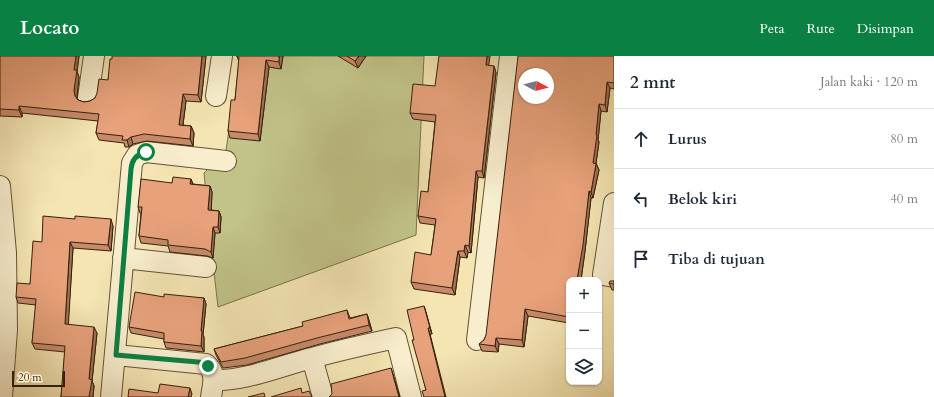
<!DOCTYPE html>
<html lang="id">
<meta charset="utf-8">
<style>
:root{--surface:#fff;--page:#f6f6f7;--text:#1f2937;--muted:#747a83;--line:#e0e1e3;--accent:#0b8043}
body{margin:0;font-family:Cardo,serif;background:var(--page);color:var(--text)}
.controls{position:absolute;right:12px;bottom:12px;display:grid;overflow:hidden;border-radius:8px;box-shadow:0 1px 3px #0004}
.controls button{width:36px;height:36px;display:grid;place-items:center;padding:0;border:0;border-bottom:1px solid var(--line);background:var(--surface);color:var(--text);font:20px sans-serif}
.compass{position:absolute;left:518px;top:12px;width:36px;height:36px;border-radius:50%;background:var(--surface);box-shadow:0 1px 3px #0004;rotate:97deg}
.scale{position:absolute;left:12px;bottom:10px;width:53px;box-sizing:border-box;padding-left:4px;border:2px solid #35210c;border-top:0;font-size:11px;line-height:14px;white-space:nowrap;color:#35210c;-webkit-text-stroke:3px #f8eece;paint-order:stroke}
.stop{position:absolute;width:12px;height:12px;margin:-9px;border:3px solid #0b8043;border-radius:50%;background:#fff}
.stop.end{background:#0b8043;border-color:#fff;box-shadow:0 1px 4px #0008}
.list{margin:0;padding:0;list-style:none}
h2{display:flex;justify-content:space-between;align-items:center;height:52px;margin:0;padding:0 16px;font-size:17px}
h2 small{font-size:13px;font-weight:400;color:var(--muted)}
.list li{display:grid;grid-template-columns:26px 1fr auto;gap:12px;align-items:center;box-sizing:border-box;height:60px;padding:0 16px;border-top:1px solid var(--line)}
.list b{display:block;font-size:15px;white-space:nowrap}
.list em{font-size:13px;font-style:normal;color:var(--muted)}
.icon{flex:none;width:22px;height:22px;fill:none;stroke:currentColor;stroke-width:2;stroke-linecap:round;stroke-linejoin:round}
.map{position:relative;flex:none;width:614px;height:341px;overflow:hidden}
header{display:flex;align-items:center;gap:24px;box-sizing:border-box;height:56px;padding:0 20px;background:var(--accent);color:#fff}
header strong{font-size:19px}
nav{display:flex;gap:22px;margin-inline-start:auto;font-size:14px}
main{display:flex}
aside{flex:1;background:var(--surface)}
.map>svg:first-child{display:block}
</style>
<header>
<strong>Locato</strong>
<nav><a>Peta</a><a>Rute</a><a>Disimpan</a></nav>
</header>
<main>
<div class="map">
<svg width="614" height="341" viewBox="0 0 614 341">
<rect width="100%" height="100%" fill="#f4e5b3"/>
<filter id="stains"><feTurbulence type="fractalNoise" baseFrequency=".005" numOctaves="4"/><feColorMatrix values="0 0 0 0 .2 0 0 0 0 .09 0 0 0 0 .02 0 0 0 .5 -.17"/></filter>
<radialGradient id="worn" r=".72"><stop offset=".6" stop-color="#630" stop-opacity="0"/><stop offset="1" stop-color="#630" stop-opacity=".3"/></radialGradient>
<!-- green -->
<path fill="#c1c388" stroke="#7b724a" d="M258,0H424L416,179L218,251L211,190L204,117L226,94L232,54Z"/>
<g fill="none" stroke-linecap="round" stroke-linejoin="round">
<defs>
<path id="minor" d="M216,40L222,0
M88,42L94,0
M0,130L6,197L7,274L2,341
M614,147L603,219L614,221
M123,202L206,211
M477,284L510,0
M116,299L206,308C217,317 213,328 211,341
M312,302L323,341
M214,324C243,326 283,309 312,302C340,294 368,288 396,282L411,341
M111,341L132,107L137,99L146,96L226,105"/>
</defs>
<!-- minor casing -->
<use href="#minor" stroke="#655236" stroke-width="22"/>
<!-- minor -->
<use href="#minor" stroke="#f8eece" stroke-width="20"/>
</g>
<!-- wall -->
<path fill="#c78a6a" stroke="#35210c" d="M0,0H79L77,16L79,21L77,41L78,44L84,46L90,45L95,42L108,24L112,3L206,0L201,46L186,45L183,69L191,70L194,77L193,90L147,85L133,88L129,91H125L124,87L99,84L96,77L98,65L22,57V61L0,60Z
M237,0H283L281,13L269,11L260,85L230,82L228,75L235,44L239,6Z
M338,0H366L358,12Z
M614,0V33L610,32L607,56L601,55L598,84L599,86L596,107L599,114L593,142H591L585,195L581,224H569V267L528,260L524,291L499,288L498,296L482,295L479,288L484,284Z
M489,10H494L496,17L484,122L478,121L471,197L468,196L467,202L460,201L455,239L414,233L411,226L431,199L435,169L420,167L418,160L428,136L435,66L413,63L410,57L435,30Z
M191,123L193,128L210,130L212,136L211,154L219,155L221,161L220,177H215L213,202L207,200L170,196L168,190L141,187L139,180L141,157H140L138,151L172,127Z
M75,163L113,170L111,195L73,192L68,268L97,277L92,325L94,330L93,341H61L65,296L35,293L32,287L36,249L18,247L16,241L30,228L42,186Z
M614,225V234H612L609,227Z
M164,241L204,242L206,248L203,279L204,281V296L166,292L164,286V283L131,277L129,271Z
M424,250L432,278H430L426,334L414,284Z
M347,254L350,262L367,258L372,275L320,288L247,309L223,312L216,299L214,293L303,270Z"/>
<!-- shaded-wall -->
<path fill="#a27156" stroke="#35210c" d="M76,0H79L77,16L79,21L77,41L78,47L75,40L74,34V14Z
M202,0H206L201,46L198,39Z
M279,0H283L281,13L279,6Z
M359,0H366L358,12L355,5Z
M487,0H490L488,16L486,9Z
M266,4L269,11L260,85L258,78Z
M494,10L496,17L484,122L482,115Z
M607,26L610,32L607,56L605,49Z
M183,38L186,45L182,76L179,69Z
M599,48L601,55L598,84L599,86L595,114L593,107Z
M19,50L22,57V61L19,54Z
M191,70L194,77L193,90L190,83Z
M131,81L133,88L129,91L127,84Z
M596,108L599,114L593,142L591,136Z
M476,115L478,121L471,197L469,190Z
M191,123L193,129L190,128Z
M210,130L212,136L211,160L208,154Z
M589,135L591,142L585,195L581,224H577Z
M219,155L221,161L220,177L218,171Z
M111,163L113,170L111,195L108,189Z
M213,171L215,177L213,202L211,196Z
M70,186L73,192L68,275L65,268Z
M465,189L468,196L467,202L464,195Z
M458,195L460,201L455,239L452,232Z
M204,242L206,248L203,279L204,281V296L201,290V275Z
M424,250L426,256L432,278L430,272Z
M525,253L528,260L524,291L522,284Z
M367,258L369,264L372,275L369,269Z
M94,271L97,277L92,325L94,330L93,341H89V323Z
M428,272L430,278L446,341H445Z
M496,282L499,288L498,296L495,290Z
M391,312L393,318L400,341H399Z
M190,332L192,338L191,341H188Z"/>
<!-- building -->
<path fill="#e7a17b" stroke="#35210c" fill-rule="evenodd" d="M0,0H76L74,14H77L74,34L75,40L78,44L84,46L90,45L95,42L97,37L99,23L108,24L110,3H112V0H202L198,39L183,38L179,69L191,70L190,83L144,78L131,81L127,84H122L123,80L96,77L99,58L19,50V54L0,53Z
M237,0H279V6L266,4L258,78L228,75L231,44H235L239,1H237Z
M347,0H359L355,5Z
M439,0H487L486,9L494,10L482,115H476L469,190L465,189L464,195H458L452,232L411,226L415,196L431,199L436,163L418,160L421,135L428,136L436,59L410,57L413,28L435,30Z
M518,0H614V27L607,26L605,49L599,48L596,79H597L593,107L596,108L591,136L589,135L583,189L577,224H569V261L525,253L522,284L496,282L495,290L479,288L484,284L486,279ZM524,18H548V42H524Z
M173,121L191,123L190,128L210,130L208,154L219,155L218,171H213L211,196L205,193L168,189V184L139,180L142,151H138L141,123L172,127Z
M43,160L75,163V160L111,163L108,189L70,186L65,268L94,271L89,323L92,324L89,341H61L65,290L32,287L36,243L16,241L17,227L30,228L33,185L42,186Z
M610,225H614V228L609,227Z
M135,236L164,241V238L204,242L201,275H202L201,290L164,286V277L129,271Z
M424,250L430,272H428L445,341H424L422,335L426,334L412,284H414L407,254Z
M347,254L349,263L367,258L369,269L317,282L245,302L221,306L214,293L303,270L302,266Z
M391,312L399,341H329L332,338L331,328Z
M160,328L190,332L188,341H128L129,333L158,337Z
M301,332L302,337L309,335L312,341H271Z
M264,337L265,341H248Z"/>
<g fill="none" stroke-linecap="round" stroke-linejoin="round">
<!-- route -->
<path stroke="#0b8043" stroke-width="5" d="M146,96C137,98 132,103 131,113L116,299L198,306L205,307L208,310"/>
</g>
<rect width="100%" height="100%" filter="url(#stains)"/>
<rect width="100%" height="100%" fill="url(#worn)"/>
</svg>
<div class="controls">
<button>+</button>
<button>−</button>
<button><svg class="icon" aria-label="layers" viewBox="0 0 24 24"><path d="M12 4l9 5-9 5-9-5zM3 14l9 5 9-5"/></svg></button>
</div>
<svg class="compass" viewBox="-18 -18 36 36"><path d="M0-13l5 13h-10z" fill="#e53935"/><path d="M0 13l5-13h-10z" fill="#747a83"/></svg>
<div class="scale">20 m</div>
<div class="stop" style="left:146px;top:96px"></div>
<div class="stop end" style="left:208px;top:310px"></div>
</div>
<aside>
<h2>2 mnt<small>Jalan kaki · 120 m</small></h2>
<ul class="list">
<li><svg class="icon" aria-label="ahead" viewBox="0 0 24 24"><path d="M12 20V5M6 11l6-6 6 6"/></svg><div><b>Lurus</b></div><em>80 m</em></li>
<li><svg class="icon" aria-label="left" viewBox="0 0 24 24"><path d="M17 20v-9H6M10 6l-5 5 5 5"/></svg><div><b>Belok kiri</b></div><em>40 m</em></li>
<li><svg class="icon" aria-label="arrive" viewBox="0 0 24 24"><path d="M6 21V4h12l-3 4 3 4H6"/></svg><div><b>Tiba di tujuan</b></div></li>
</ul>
</aside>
</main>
